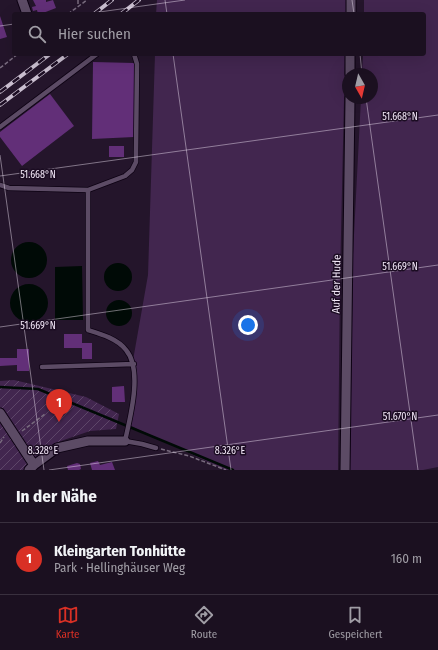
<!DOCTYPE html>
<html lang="de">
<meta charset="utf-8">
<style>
:root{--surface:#1b1020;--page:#241929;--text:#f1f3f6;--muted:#a09da5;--line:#39303e;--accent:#d93025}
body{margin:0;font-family:"Fira Sans Condensed",sans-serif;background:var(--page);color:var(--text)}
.compass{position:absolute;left:342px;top:68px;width:36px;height:36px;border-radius:50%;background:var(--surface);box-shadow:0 4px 16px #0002;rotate:172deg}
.you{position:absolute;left:248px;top:325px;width:14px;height:14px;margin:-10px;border:3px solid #fff;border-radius:50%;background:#1a73e8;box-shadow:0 0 0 6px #1a73e833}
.badge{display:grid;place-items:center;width:26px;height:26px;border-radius:50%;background:var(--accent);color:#fff;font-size:13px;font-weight:700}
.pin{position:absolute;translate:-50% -33px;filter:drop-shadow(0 1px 2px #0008)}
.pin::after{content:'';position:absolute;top:21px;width:14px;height:12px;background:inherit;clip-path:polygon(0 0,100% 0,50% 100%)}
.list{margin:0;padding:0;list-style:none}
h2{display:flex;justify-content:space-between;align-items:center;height:52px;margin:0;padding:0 16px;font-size:17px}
h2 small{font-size:13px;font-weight:400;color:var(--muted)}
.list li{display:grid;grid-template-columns:26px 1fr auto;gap:12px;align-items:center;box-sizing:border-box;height:72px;padding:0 16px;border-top:1px solid var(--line)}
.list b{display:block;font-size:15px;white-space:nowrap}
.list p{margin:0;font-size:13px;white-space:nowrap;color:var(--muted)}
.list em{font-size:13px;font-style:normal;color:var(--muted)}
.icon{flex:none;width:22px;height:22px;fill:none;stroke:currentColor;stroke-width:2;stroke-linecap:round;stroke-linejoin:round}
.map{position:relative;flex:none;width:438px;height:470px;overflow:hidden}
.search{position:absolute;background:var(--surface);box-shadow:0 4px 16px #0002;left:12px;right:12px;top:12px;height:44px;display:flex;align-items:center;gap:10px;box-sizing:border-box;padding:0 14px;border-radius:4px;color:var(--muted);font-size:15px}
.sheet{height:124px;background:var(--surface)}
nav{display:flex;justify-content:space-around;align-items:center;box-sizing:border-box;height:56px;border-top:1px solid var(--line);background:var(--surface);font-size:11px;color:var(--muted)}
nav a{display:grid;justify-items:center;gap:2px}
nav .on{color:var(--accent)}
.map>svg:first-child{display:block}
</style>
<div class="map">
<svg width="438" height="470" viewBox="0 0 438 470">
<defs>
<pattern id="garden-furrows" width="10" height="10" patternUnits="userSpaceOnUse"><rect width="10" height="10" fill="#42264f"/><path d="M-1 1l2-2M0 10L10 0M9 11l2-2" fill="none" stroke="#5e4669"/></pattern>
</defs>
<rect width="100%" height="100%" fill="#24152b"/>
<!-- grass -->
<path fill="#42264f" d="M157,0H346V14H156Z
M364,0H438V467L423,470H350L353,254L361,98H372V74H362L363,54H424V14H364Z
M155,54H345L340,280L338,470H225L127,424L131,403L132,366L148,275Z"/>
<!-- garden -->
<path fill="url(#garden-furrows)" d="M14,380L86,397L119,414L116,429L90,431L55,443L23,470H0V381Z"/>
<!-- water -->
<path fill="#000a06" d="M11 260a18 18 0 1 1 36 0a18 18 0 1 1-36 0Z
M104 277a14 14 0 1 1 28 0a14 14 0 1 1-28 0Z
M82,266L83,320H55V267Z
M10 303a19 19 0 1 1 38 0a19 19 0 1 1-38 0Z
M106 313a13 13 0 1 1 26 0a13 13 0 1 1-26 0Z"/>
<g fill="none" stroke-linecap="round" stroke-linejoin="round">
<!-- stream -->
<path stroke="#000a06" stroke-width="2.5" d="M0,387L38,389L233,470"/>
</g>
<!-- building -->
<path fill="#622f78" d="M33,0H46V2L53,0L56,8L43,13L44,14H38L37,10L33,11L32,7L36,6Z
M0,16L7,37L0,39Z
M93,62L134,63V137L92,139Z
M50,94L74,126L22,166L0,137V132Z
M109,146H124V157H109Z
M23,171L31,173L35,171L37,172L38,175L35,178L31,176L23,178L20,177V174Z
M64,334H82V343H92V359H82V348H64Z
M17,349H29V371H17V365L0,366V358H17Z
M124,386L125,402H112V387Z
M98,461L100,465L112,462L115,470H92L90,463Z
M77,463L80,464L81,469L79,470H68L67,466Z"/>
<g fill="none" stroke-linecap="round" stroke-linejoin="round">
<defs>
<path id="lane" d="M0,127L97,54
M0,185L9,188L88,190L125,176L132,170L136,162V151L137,64L134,54
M88,190V330C101,334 118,339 126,350C143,370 130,418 125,441L142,444L156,448
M42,367L134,364"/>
<path id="street" d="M22,0L27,14
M351,14V0
M350,74V54
M0,413L34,465
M29,470L34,465L57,448L88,441H125
M345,470L350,98"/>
</defs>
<!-- lane casing -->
<use href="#lane" stroke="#0d0213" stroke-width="6"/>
<!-- street casing -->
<use href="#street" stroke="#0d0213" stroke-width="11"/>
<!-- path -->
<path stroke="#786b7e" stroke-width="1.5" stroke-dasharray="4 2" stroke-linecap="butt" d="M78,0V6
M68,14L87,0
M0,68L18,54
M22,431L45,414
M0,443L4,437
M161,449L189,456L226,470"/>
<!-- lane -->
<use href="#lane" stroke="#5c4b65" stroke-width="4.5"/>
<!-- street -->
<use href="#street" stroke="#5c4b65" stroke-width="9"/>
<defs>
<path id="rail" d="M94,14L112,0
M121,14L139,0
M0,92L50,54
M0,105L68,54"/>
</defs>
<!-- rail casing -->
<use href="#rail" stroke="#c9becf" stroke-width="4"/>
<!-- rail -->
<use href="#rail" stroke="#1b0c22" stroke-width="2.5" stroke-dasharray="8" stroke-linecap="butt"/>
</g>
<!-- ticks -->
<path fill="none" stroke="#f3e8f8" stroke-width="1" stroke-opacity="0.45" d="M165,0L167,14M352,0L354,14M85,14L185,0M0,26L14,24M173,54L231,470M360,54L362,74M366,98L418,470M0,155L44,470M0,176L438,115M0,327L438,265M49,470L438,415"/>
<g text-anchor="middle" stroke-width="3" stroke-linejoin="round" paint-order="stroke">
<!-- street labels -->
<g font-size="11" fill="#f3e8f8" stroke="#1b0c22">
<text transform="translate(336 284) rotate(-89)" y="4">Auf der Hude</text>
</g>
</g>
<g font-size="10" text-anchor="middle" fill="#f3e8f8" stroke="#1b0c22" stroke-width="3" stroke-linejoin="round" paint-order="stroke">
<text x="400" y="120">51.668°N</text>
<text x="38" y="178">51.668°N</text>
<text x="400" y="270">51.669°N</text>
<text x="38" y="329">51.669°N</text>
<text x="400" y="420">51.670°N</text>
<text x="43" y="454">8.328°E</text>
<text x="230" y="454">8.326°E</text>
</g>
</svg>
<svg class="compass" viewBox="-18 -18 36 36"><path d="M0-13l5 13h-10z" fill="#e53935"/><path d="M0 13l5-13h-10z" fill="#a09da5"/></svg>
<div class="you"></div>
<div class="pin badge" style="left:59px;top:422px">1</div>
<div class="search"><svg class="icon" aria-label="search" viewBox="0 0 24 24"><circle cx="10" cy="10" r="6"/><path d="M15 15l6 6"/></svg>Hier suchen</div>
</div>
<section class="sheet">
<h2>In der Nähe<small></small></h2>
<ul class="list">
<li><span class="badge">1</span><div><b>Kleingarten Tonhütte</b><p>Park · Hellinghäuser Weg</p></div><em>160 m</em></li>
</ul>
</section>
<nav>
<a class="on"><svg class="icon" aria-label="map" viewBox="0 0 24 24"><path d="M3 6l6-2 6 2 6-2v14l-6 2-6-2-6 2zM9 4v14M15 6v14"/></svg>Karte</a>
<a><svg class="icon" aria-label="directions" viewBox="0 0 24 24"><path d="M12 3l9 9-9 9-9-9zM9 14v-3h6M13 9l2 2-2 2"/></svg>Route</a>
<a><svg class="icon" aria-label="saved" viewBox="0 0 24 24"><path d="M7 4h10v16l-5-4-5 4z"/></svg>Gespeichert</a>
</nav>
